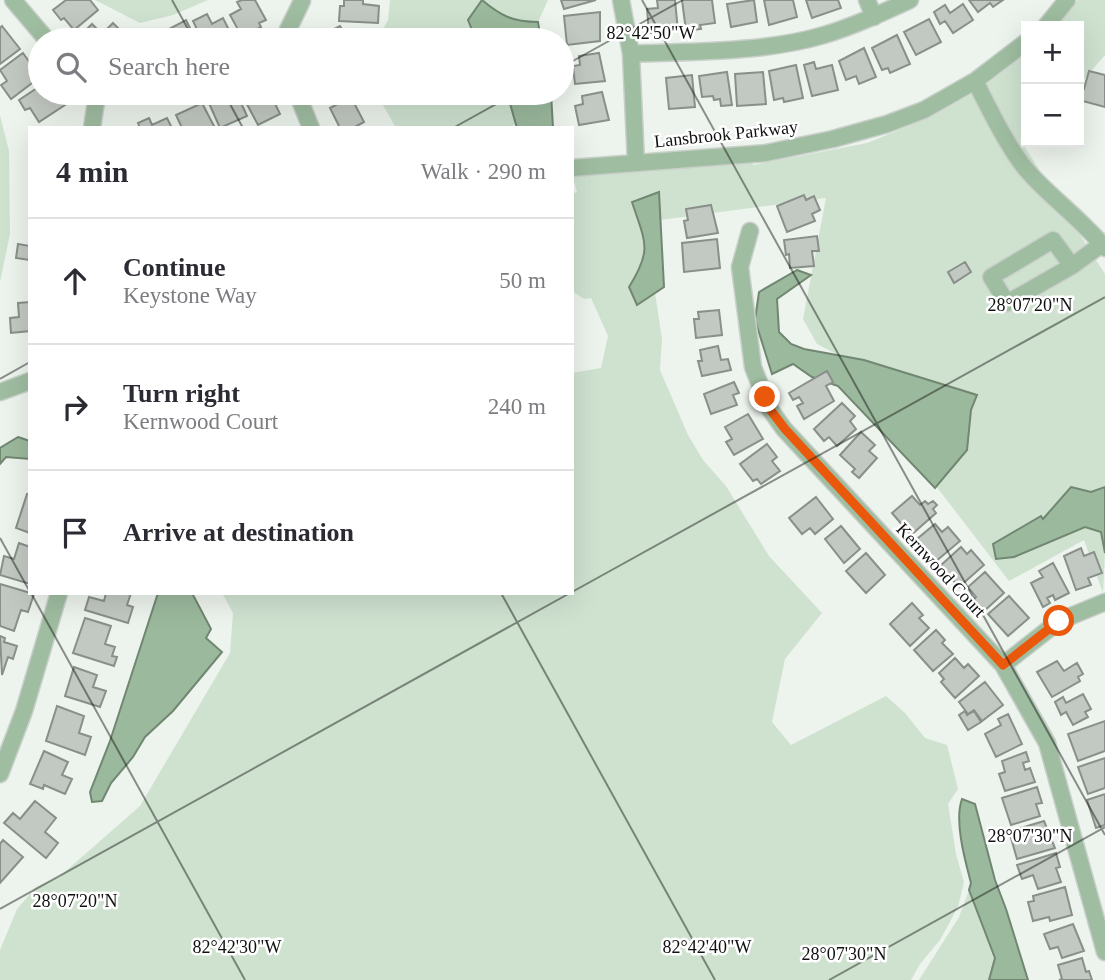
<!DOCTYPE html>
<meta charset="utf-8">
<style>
:root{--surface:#fff;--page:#f2f2f3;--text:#2b2b33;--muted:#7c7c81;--line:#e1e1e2}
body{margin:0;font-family:"Times New Roman",serif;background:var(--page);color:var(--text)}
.controls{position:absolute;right:21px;top:21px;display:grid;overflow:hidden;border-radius:0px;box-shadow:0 7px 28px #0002}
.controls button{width:63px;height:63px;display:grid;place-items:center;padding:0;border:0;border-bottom:2px solid var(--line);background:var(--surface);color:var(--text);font:35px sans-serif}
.stop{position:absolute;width:21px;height:21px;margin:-16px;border:5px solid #ea580c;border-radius:50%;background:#fff}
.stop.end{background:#ea580c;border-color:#fff;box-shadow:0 2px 7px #0008}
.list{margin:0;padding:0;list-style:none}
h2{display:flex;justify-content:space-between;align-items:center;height:91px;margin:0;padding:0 28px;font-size:30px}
h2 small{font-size:23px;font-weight:400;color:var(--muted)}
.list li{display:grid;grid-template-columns:46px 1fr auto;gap:21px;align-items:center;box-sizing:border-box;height:126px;padding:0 28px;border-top:2px solid var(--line)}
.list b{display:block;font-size:26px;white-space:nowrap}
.list p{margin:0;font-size:23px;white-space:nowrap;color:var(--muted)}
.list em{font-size:23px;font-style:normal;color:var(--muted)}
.icon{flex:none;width:38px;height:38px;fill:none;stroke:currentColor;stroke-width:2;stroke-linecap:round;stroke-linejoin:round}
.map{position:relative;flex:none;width:1105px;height:980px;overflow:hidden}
.search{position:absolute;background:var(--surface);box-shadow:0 7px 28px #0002;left:28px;top:28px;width:546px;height:77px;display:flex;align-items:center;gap:18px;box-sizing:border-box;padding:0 24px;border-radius:38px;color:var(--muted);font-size:26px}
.panel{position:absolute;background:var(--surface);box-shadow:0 7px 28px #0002;left:28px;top:126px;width:546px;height:469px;border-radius:0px}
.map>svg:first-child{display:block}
</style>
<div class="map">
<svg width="1105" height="980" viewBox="0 0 1105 980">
<rect width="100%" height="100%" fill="#edf3ed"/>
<!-- green -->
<path fill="#cfe2d0" d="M95,0H208L173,15L140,23Z
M390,0H548L538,22C513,22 501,16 482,1L468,20L476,40H377L388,20Z
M1078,0H1105V55L1079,85V26H1056Z
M1026,54V134L1020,139L1048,184L1033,170L984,86Z
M975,92L1070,219L1105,274V487L1091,492L1071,487L1043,520L1041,517L1014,557L1085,527L1101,532L1105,553L1103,593L1084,540L1009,581L936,486L966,450L971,409L977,395L864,360L840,356L817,344L803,319L826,198L660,220L658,193L632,202L646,247L637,305L655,293L662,339L660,370L688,435L703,460L726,486L769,556L822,613L785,659L772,722L791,745L886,696L905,713L925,738L947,745L958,789L948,804L956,854L964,882L958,907L940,940L920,964L911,980H0V950L17,909L36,887L59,877L140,806L230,653L233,613L222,593H572V373L601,368L608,336L591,298L584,299L572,291V194L577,192L572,174L751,160L753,165L867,143L929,118Z
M376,93H507L516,124L508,128H396Z
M0,115L9,151L10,234L0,282Z
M969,890L995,958L989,980H919L959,917Z"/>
<!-- water -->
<path fill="#9bb99d" stroke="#718772" stroke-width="2" d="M482,0C501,16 513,22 538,22L541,40H476L468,20Z
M507,93H551L553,128H517Z
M659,192L664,287L637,305L629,287C653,249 645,242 632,202Z
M797,270L811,275L777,299L779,332L791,344L804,349L864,360L977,395L971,410L967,450L935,488L838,386L812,377L793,364L772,374L755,320L759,292Z
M18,437L30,441V459L6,457L0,464V448Z
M1071,487L1091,492L1105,487V553L1101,532L1085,527L1014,557L996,559L993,544L1041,516L1043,519Z
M158,593H192L211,629L206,638L222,652L173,711L145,737L133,757L111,783L102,801L92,802L90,792L110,741Z
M962,799L975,804L995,880L1006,909L1028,980H989L995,958L969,890L971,883C965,860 954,821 962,799Z"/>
<!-- building -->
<path fill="#c2c8c2" stroke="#898f89" stroke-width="2" d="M66,0H90L98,10L74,30L64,18L61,20L53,10Z
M242,0H255L266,20L259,23L261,27L242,37L230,15L241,9L237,2Z
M344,0H363V4L379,6L378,23L339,21L340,6H344Z
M561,0H596L564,9Z
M657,0H675L678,31L649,33L647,9L658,8Z
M682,0H712L715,23L700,25L701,29L686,31Z
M754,0L757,22L731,27L727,4Z
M764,0H793L797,17L769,25Z
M806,0H838L841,8L812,18Z
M969,0H1003L993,7L990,3L978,12Z
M963,4L973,20L953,33L945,21L940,24L934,12L945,5L950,13Z
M600,12V41L567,45L564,16Z
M207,14L212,24L223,18L233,38L228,40H202L193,21Z
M929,19L941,42L916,55L904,32Z
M186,20L196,40H173L169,29Z
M113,23L123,33L117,40H76L92,24L102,34Z
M2,26L20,49L0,64V28Z
M340,26L347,39L344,40H312Z
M897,35L910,64L890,73L888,68L882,70L872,48Z
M864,48L876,77L859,84L856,76L846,80L839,61Z
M23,53L40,77L11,99L1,85L7,81L0,70Z
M599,53L605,81L575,84L573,66L580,65L579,56Z
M814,62L816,69L832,65L838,90L812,96L804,65Z
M796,65L803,98L784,102L783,98L774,100L769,71Z
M1089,71L1105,75V107L1079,100V87L1084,89Z
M727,72L732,105L721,106L720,99L714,100L713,96L702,97L699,76Z
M763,72L766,104L737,106L735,74Z
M692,75L695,107L669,109L666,78Z
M40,86V93H61L68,103L39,122L30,108L25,110L19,100Z
M602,92L609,120L579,125L575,106L583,104L582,96Z
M241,93H270L280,114L258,125Z
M323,93H350L328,103Z
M237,94L247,116L220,128L208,101L221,95L223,100Z
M351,97L364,122L353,128H340L330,108Z
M202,103L215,128H182L176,115Z
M149,118L152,125L167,118L172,128H140L138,123Z
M804,195L806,200L814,196L820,210L812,214L815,221L787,232L777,206Z
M711,205L718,233L687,238L684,221L688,220L686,209Z
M817,236L819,251H812L814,266L790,268L789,254L786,255L784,240Z
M717,239L720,268L684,272L682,243Z
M18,244L30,246V260L16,258Z
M965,262L971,272L954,283L948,272Z
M30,302V331L11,333L10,318L19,317L18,303Z
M719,310L722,335L696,338L694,319H699L698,312Z
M718,346L721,360L728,359L731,370L702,376L698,361H702L700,350Z
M827,371L833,382L826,386L834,401L804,419L797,406L803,403L799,397L793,400L789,393Z
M734,382L739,393L733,395L737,405L711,414L704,394Z
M842,403L855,416L850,421L856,429L837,446L829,437L824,441L814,429Z
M748,414L763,439L734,455L726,442L732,439L725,427Z
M861,432L875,445L869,451L877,458L859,478L852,472L855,469L840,455Z
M767,444L777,457L772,461L780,471L761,484L757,479L753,481L740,464Z
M27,494H30V533L16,528Z
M912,496L920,505L925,501L928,504L933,501L937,505L933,509L936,513L911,535L892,513Z
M816,497L833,519L815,534L810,528L802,534L789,518Z
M935,524L942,532L948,527L960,541L935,562L917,539Z
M841,526L860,549L844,563L825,539Z
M19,543L30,547V584L0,575L4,556L14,559Z
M961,547L967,554L971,550L984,565L959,587L940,566Z
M1081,548L1084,556L1094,552L1102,573L1088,578L1091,585L1076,590L1064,556Z
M866,553L885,575L866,593L846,571Z
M1053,563L1069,593L1055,600L1053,595L1047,598L1050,603L1043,607L1031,583L1043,577L1039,571Z
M985,572L1004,593L983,612L972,600L976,597L968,587Z
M0,584L34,594L28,612L21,610L14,631L0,626Z
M106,593H131L127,605L133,607L128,623L85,610L89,597L104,601Z
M1009,596L1029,618L1008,636L988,614Z
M912,603L923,615L919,618L929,628L910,646L890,624Z
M85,618L111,626L105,644L115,647L112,656L117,657L114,666L73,653Z
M936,630L945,640L942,643L953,654L933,671L914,650Z
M0,636L5,638L4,642L17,646L13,659L8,657L2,675Z
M955,658L964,668L968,664L979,676L955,698L941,682L944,679L939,673Z
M1057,661L1064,671L1077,663L1083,674L1078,677L1080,681L1052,697L1037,672Z
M74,667L97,675L93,687L106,691L100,707L65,696Z
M985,682L1003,705L982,721L974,710L968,714L959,702Z
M1083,694L1091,709L1085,712L1088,717L1073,725L1066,712L1061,715L1055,702L1063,697L1066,703Z
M57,706L84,716L79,733L91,737L85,755L46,741Z
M965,711L967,715L974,711L981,722L968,730L959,715Z
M1008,714L1022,744L996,757L985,734L1001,725L998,719Z
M1105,721V751L1078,761L1068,734Z
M44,751L68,762L62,775L72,779L65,794L44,785L43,789L30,784Z
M1026,752L1029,761L1023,763L1025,770L1030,768L1035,782L1005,791L999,774L1005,772L1002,761Z
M1105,758V788L1088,794L1078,767Z
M1037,787L1042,803L1036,804L1040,816L1011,825L1002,798Z
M1105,794V825L1096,828L1087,800Z
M35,801L56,818L45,832L58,843L46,858L4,823L13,813L20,819Z
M1044,821L1055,848L1017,859L1011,838L1023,834L1021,828Z
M3,840L23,857L0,883V844Z
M1056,853L1060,867L1056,868L1061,882L1038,889L1033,875L1022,879L1017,865Z
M1065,887L1072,915L1050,921L1049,917L1033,921L1028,902L1034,901L1033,896Z
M1073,924L1084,951L1062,958L1058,947L1050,949L1044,934Z
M1082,958L1086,972L1089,971L1092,980H1059L1062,979L1058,965Z"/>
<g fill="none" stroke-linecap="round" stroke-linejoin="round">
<defs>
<path id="minor" d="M13,0L47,40
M621,0L631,54L636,163
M867,0L874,17
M1046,26L1067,0
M283,40L302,1
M631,54C695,51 763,53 824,35C854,26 882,13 910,0
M975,81C989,108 1010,153 1031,175C1054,200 1083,221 1105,248
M95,93L97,95L144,93
M297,93L311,128
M92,128L97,95
M572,168L766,153L833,139L887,124L924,110L975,81L1026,42
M750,231L740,267L753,367L769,408L784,429L1003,665L1047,743L1105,952
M1072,266L1053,240L991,277L1007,303L1072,266L1102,244
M0,392L30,381
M1003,665L1059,621L1105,602
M0,774L24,711L59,593"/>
</defs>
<!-- minor casing -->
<use href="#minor" stroke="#c9cfc9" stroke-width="19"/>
<!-- minor -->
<use href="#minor" stroke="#9fbda1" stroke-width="16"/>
</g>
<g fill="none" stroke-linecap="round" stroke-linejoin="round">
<!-- route -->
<path stroke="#ea580c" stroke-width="9" d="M765,397L769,408L785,429L1003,665L1059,621"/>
</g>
<!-- ticks -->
<path fill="none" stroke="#0f110f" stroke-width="2" stroke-opacity="0.45" d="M172,0L194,40M642,0L1105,835M562,67L683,0M224,93L243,128M453,128L516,93M0,379L30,362M0,538L30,592M572,592L1105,297M31,593L245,980M501,593L715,980M0,909L570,593M829,980L1105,827"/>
<g text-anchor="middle" stroke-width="5" stroke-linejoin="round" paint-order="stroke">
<!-- street labels -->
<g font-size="18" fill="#0f110f" stroke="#fff">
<text transform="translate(726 134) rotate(-6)" y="6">Lansbrook Parkway</text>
<text transform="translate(941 570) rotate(47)" y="6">Kernwood Court</text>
</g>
</g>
<g font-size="18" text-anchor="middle" fill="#0f110f" stroke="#fff" stroke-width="5" stroke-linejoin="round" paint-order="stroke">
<text x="651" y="39">82°42'50"W</text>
<text x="1030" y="311">28°07'20"N</text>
<text x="1030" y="842">28°07'30"N</text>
<text x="75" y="907">28°07'20"N</text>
<text x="237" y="953">82°42'30"W</text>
<text x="707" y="953">82°42'40"W</text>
<text x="844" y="960">28°07'30"N</text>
</g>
</svg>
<div class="controls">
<button>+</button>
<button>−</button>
</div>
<div class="stop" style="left:1059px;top:621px"></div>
<div class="stop end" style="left:765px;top:397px"></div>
<div class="search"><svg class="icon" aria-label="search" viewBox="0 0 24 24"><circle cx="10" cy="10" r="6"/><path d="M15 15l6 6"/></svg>Search here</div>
<section class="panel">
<h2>4 min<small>Walk · 290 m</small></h2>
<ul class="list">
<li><svg class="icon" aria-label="ahead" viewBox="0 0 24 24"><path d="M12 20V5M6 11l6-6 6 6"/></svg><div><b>Continue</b><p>Keystone Way</p></div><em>50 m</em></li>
<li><svg class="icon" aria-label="right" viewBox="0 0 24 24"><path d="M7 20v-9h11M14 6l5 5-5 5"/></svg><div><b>Turn right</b><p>Kernwood Court</p></div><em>240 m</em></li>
<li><svg class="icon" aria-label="arrive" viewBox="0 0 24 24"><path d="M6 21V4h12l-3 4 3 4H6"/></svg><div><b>Arrive at destination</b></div></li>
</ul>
</section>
</div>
